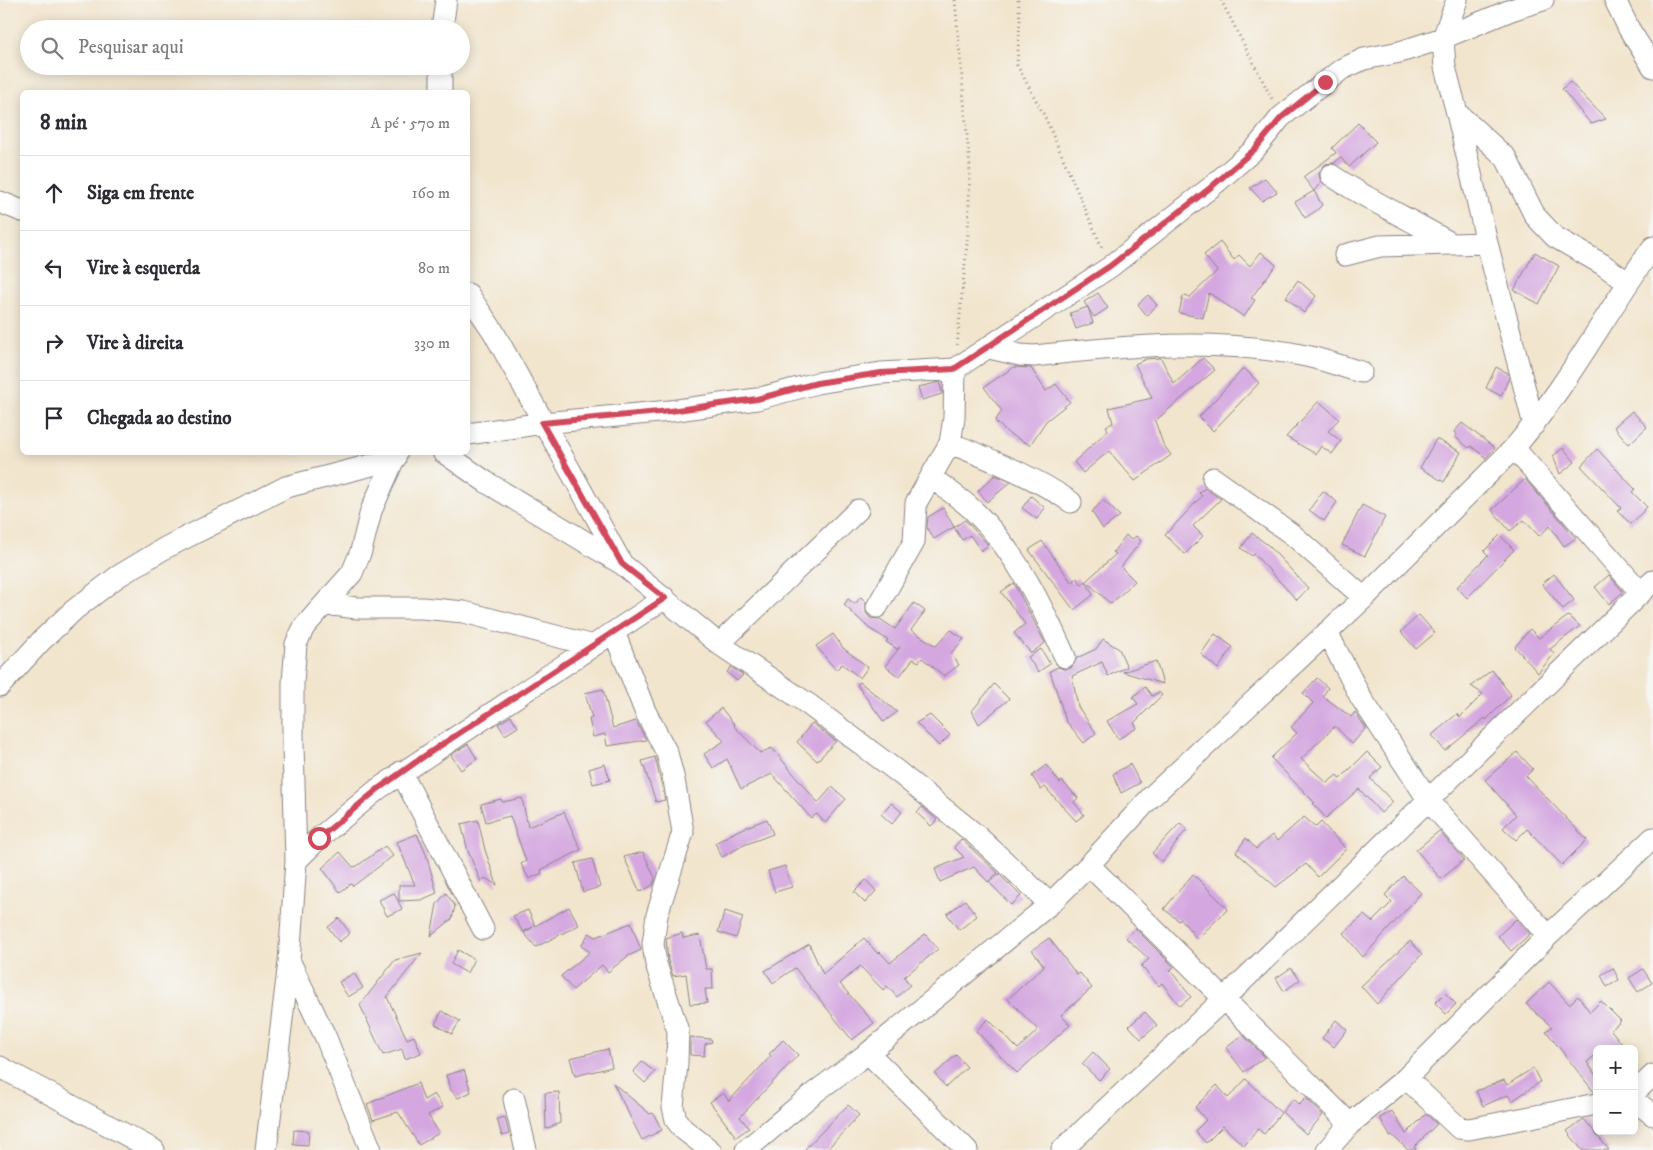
<!DOCTYPE html>
<html lang="pt">
<meta charset="utf-8">
<style>
:root{--surface:#fff;--page:#f7f7f7;--text:#2b2b33;--muted:#7c7c81;--line:#e1e1e2}
body{margin:0;font-family:"IM FELL DW Pica",serif;background:var(--page);color:var(--text)}
.controls{position:absolute;right:15px;bottom:15px;display:grid;overflow:hidden;border-radius:8px;box-shadow:0 2px 12px #0003}
.controls button{width:45px;height:45px;display:grid;place-items:center;padding:0;border:0;border-bottom:1px solid var(--line);background:var(--surface);color:var(--text);font:25px sans-serif}
.stop{position:absolute;width:15px;height:15px;margin:-11px;border:4px solid #d1495b;border-radius:50%;background:#fff}
.stop.end{background:#d1495b;border-color:#fff;box-shadow:0 1px 5px #0008}
.list{margin:0;padding:0;list-style:none}
h2{display:flex;justify-content:space-between;align-items:center;height:65px;margin:0;padding:0 20px;font-size:21px}
h2 small{font-size:16px;font-weight:400;color:var(--muted)}
.list li{display:grid;grid-template-columns:32px 1fr auto;gap:15px;align-items:center;box-sizing:border-box;height:75px;padding:0 20px;border-top:1px solid var(--line)}
.list b{display:block;font-size:19px;white-space:nowrap}
.list em{font-size:16px;font-style:normal;color:var(--muted)}
.icon{flex:none;width:28px;height:28px;fill:none;stroke:currentColor;stroke-width:2;stroke-linecap:round;stroke-linejoin:round}
.map{position:relative;flex:none;width:1653px;height:1150px;overflow:hidden}
.search{position:absolute;background:var(--surface);box-shadow:0 2px 12px #0003;left:20px;top:20px;width:450px;height:55px;display:flex;align-items:center;gap:12px;box-sizing:border-box;padding:0 18px;border-radius:28px;color:var(--muted);font-size:19px}
.panel{position:absolute;background:var(--surface);box-shadow:0 2px 12px #0003;left:20px;top:90px;width:450px;height:365px;border-radius:8px}
.map>svg:first-child{display:block}
</style>
<div class="map">
<svg width="1653" height="1150" viewBox="0 0 1653 1150">
<rect width="100%" height="100%" fill="#f6f6f2"/>
<filter id="ink" filterUnits="userSpaceOnUse"><feTurbulence type="fractalNoise" baseFrequency=".02" numOctaves="2"/><feDisplacementMap in="SourceGraphic" scale="10" xChannelSelector="R" yChannelSelector="G"/><feConvolveMatrix kernelMatrix="1 2 1 2 8 2 1 2 1" color-interpolation-filters="sRGB"/></filter>
<filter id="wash" filterUnits="userSpaceOnUse"><feTurbulence type="fractalNoise" baseFrequency=".0096" numOctaves="4" result="noise"/><feDisplacementMap in="SourceGraphic" scale="20" xChannelSelector="R" yChannelSelector="G"/><feGaussianBlur stdDeviation="1.12" result="paint"/><feColorMatrix in="noise" values="0 0 0 0 0 0 0 0 0 0 0 0 0 0 0 0 0 1.4 0 .05"/><feComposite in="paint" operator="in"/></filter>
<g filter="url(#wash)">
<rect width="100%" height="100%" fill="#f2e5ce"/>
<g id="blocks">
<!-- building -->
<path fill="#d4a7e0" d="M1570,82L1606,119L1591,124L1562,89Z
M1358,123L1376,142L1349,167L1340,157L1335,163L1325,164L1319,174L1321,182L1314,191L1303,177L1336,153L1332,148Z
M1265,178L1277,192L1262,201L1250,188Z
M1314,191L1322,205L1317,210L1305,218L1295,202Z
M1220,242L1234,260L1239,255L1250,266L1261,252L1276,265L1251,298L1255,300L1244,317L1209,293L1203,318L1179,313L1183,296L1190,297L1217,271L1204,255Z
M1535,252L1559,266L1539,304L1514,290Z
M1298,280L1316,296L1304,313L1286,297Z
M1098,293L1108,308L1094,317L1084,302Z
M1148,295L1157,305L1147,316L1138,304Z
M1088,307L1093,323L1076,329L1070,313Z
M1161,358L1174,384L1203,358L1215,370L1155,421L1163,444L1171,455L1135,481L1109,451L1083,473L1074,462L1108,430L1106,426L1113,423L1109,408L1152,398L1135,364L1146,359Z
M1014,367L1031,368L1046,391L1056,384L1070,402L1046,421L1030,445L1009,434L995,421L1002,411L984,387Z
M1496,367L1508,373L1509,378L1501,396L1486,388Z
M1244,368L1259,383L1213,431L1199,417Z
M940,382L942,394L922,400L918,387Z
M1319,401L1339,419L1328,431L1341,441L1332,454L1321,446L1316,454L1286,437Z
M1632,411L1647,427L1629,444L1614,427Z
M1462,423L1495,448L1486,458L1471,446L1469,448L1455,437L1457,434L1454,432Z
M1436,439L1461,452L1444,482L1420,468Z
M1563,448L1575,462L1560,474L1553,456Z
M1597,449L1635,489L1632,492L1647,507L1631,524L1617,511L1621,508L1581,466Z
M995,475L1011,482L987,502L978,491Z
M1525,479L1576,538L1564,546L1550,526L1539,536L1524,520L1510,531L1492,510Z
M1205,488L1221,499L1193,526L1203,536L1185,554L1165,535L1202,496L1199,493Z
M1323,491L1337,502L1324,521L1309,510Z
M1031,496L1045,508L1037,519L1022,508Z
M1103,500L1120,516L1103,529L1092,512Z
M1362,505L1385,517L1365,556L1342,545Z
M943,508L954,527L934,539L927,528L928,517Z
M965,520L988,545L981,551L970,535L962,540L954,527Z
M1252,533L1269,546L1308,588L1297,600L1254,554L1252,556L1241,548Z
M1126,535L1131,540L1136,536L1141,541L1121,567L1135,581L1111,604L1086,581L1116,554L1113,552Z
M1500,535L1514,550L1467,598L1457,587L1488,555L1484,551Z
M1042,541L1072,583L1077,578L1082,585L1086,581L1093,595L1074,610L1029,550Z
M1554,574L1574,600L1563,609L1542,584Z
M1609,575L1623,592L1609,604L1595,587Z
M1014,583L1045,643L1031,653L1014,633L1025,624L1001,592Z
M861,597L866,602V613L870,618L880,619L895,629L914,603L925,611L911,630L936,646L951,630L964,639L951,653L959,665L944,676L922,658L919,662L913,659L899,677L885,666L900,647L897,649L886,642L888,640L870,629L844,605L848,599L855,604Z
M1419,615L1435,633L1416,649L1401,632Z
M1568,616L1580,626L1550,649L1554,654L1538,673L1515,647L1530,629L1539,638Z
M833,634L843,648L868,667L860,678L842,664L836,670L816,646Z
M1215,634L1233,647L1218,669L1201,654Z
M1103,639L1119,649L1127,667L1108,676L1102,662L1072,676L1078,707L1096,733L1084,743L1066,721L1050,671L1058,667L1064,669L1071,668L1077,658L1096,649Z
M1041,649L1050,664L1038,672L1028,657Z
M1156,661L1163,684L1123,672Z
M731,667L743,675L737,681L727,672Z
M1492,670L1511,695L1486,720L1485,718L1445,751L1432,735L1457,714L1460,717L1483,694L1471,686Z
M1317,678L1328,688L1323,696L1351,717L1355,712L1366,728L1352,744L1335,726L1301,759L1327,783L1337,775L1340,779L1367,752L1382,767L1370,778L1393,802L1381,813L1359,789L1326,818L1313,804L1315,803L1271,758L1297,733L1291,727L1313,703L1303,693Z
M860,682L897,712L884,722L857,685Z
M994,684L1009,699L979,724L972,711Z
M1145,687L1152,696L1159,692L1162,695L1134,723L1137,728L1118,739L1107,721L1138,704L1133,697Z
M603,689L613,728L636,721L646,740L607,746L605,734L593,737L589,719L592,718L585,693Z
M721,708L735,725L734,726L760,753L772,748L818,803L832,787L846,799L825,823L817,814L811,818L772,774L741,789L727,759L713,768L704,754L724,741L706,721Z
M930,715L950,735L939,746L916,723Z
M511,716L518,727L505,735L498,724Z
M812,723L836,741L817,761L797,742Z
M468,744L477,759L461,770L451,755Z
M1517,752L1533,769L1526,776L1587,840L1562,865L1527,829L1516,840L1503,828L1516,815L1485,780Z
M655,757L665,800L656,802L642,761Z
M605,764L610,780L593,784L589,769Z
M1130,764L1140,783L1121,793L1113,774Z
M1046,765L1060,783L1062,781L1078,798L1074,802L1084,815L1076,821L1045,787L1041,790L1032,776Z
M522,798L528,827L564,812L581,850L541,870L542,873L529,879L521,864L526,861L510,816L486,822L481,804L501,799L502,802Z
M891,803L902,812L892,824L881,814Z
M922,807L937,820L931,826L917,813Z
M1304,817L1316,827L1321,822L1346,849L1318,877L1306,864L1276,887L1236,852L1246,838L1256,849L1272,835L1277,841Z
M767,819L773,834L744,845L722,857L715,843L739,830Z
M478,820L485,850L497,885L485,878L481,882L468,851L461,824Z
M1180,823L1187,829L1162,862L1152,853Z
M1439,831L1464,860L1441,879L1416,850Z
M417,834L426,854L437,893L421,900L399,901V885H415L397,842Z
M961,839L998,873L988,882L974,867L940,882L935,869L964,857L954,847Z
M385,846L393,856L353,886L351,884L340,892L322,868L340,852L353,867L357,866Z
M643,852L655,878L653,885L640,892L624,857Z
M592,859L600,887L583,892L575,863Z
M785,866L792,887L775,892L768,871Z
M999,874L1021,896L1011,905L989,882Z
M1193,874L1228,909L1197,939L1181,919L1179,921L1164,909Z
M1403,876L1421,893L1363,957L1343,933L1364,915L1372,922L1392,902L1385,895Z
M866,880L876,891L865,903L854,892Z
M394,893L402,909L387,916L379,900Z
M446,893L455,906L452,919L431,936L437,904Z
M965,900L977,916L959,930L947,914Z
M569,907L579,925L536,947L524,933L533,927L523,932L513,916L528,910L535,926Z
M725,911L743,917L736,938L718,932Z
M339,918L350,933L339,942L328,927Z
M1516,919L1530,934L1511,951L1498,936Z
M631,923L641,950L628,956L608,972L602,965L573,990L561,976L590,952L581,946L589,933L596,937Z
M1135,928L1174,967L1170,970L1191,997L1180,1006L1162,983L1159,986L1141,966L1149,959L1126,938Z
M682,933L683,938L700,935L706,969H712L713,989H705L707,1003L690,1004L686,974L673,976L668,961L666,938Z
M925,934L938,949L904,977L910,985L897,997L887,986L883,990L860,966L840,984L874,1023L852,1040L795,968L773,983L765,971L809,944L823,974L864,938L878,954L880,952L890,963Z
M1049,938L1077,975L1080,973L1092,988L1061,1015L1070,1025L1017,1073L976,1031L988,1019L1018,1049L1038,1030L1008,999L1044,966L1032,950Z
M1410,941L1422,954L1377,1004L1361,986Z
M458,950L474,959L467,973L451,964Z
M422,953L387,997L407,1039L414,1036L421,1053L405,1059L402,1049L383,1055L360,1005L395,960Z
M1291,968L1300,980L1284,991L1276,978Z
M1613,968L1619,980L1607,987L1601,975Z
M1643,969L1652,983L1638,992L1629,978Z
M354,973L363,988L348,997L339,982Z
M1549,982L1569,1004L1578,996L1590,1012L1601,1001L1621,1021L1611,1030L1626,1049H1597V1054L1587,1062L1597,1077V1090L1594,1092L1546,1031L1552,1027L1526,1004Z
M1445,993L1456,1004L1446,1014L1435,1003Z
M442,1011L460,1021L452,1034L435,1024Z
M1145,1012L1157,1025L1141,1039L1129,1026Z
M1336,1020L1347,1030L1334,1047L1322,1038Z
M1243,1035L1265,1057L1244,1072L1226,1048Z
M690,1037L711,1039L712,1042L705,1044L704,1056L690,1055Z
M783,1040L798,1055L740,1117L749,1128L736,1137L710,1102L723,1093L729,1101L771,1056L769,1054Z
M608,1049L612,1067L575,1076L570,1058Z
M1093,1052L1110,1069L1099,1080L1082,1064Z
M956,1055L967,1067L946,1087L935,1074Z
M642,1062L655,1072L645,1083L633,1072Z
M1533,1068L1540,1082L1512,1101L1508,1095L1483,1106L1476,1091L1504,1080L1507,1085Z
M464,1070L471,1092L458,1098L450,1089L446,1075Z
M1246,1079L1281,1113L1264,1134L1258,1129L1244,1146L1223,1126L1206,1143L1195,1131L1206,1120L1195,1107L1217,1085L1228,1098Z
M418,1083L424,1100L434,1094L443,1107L428,1115L439,1133L419,1145L398,1112L373,1120L367,1104Z
M613,1083L650,1114L653,1113L662,1130L642,1140Z
M559,1092L560,1123L546,1129L545,1093Z
M1306,1098L1323,1115L1306,1134L1282,1112L1293,1099L1299,1105Z
M848,1105L859,1115L832,1144L826,1150H804Z
M1392,1111L1406,1134L1426,1114L1437,1124L1414,1147L1416,1150H1408L1392,1135L1390,1136L1380,1118Z
M505,1117L509,1134L502,1136L497,1119Z
M1584,1119L1609,1150H1582L1567,1131Z
M294,1130L309,1131L308,1145L293,1144Z"/>
</g>
</g>
<g filter="url(#ink)">
<use href="#blocks" fill-opacity="0" stroke="#8a8484" stroke-width="1"/>
<g fill="none" stroke-linecap="round" stroke-linejoin="round">
<defs>
<path id="minor" d="M1457,0L1443,38L1445,67L1457,113L1506,158L1535,216L1555,237L1602,264L1627,282
M1615,0L1629,29L1653,67
M442,29L446,0
M441,66V92
M1457,113L1487,243L1534,425
M1331,175C1369,201 1412,220 1452,244
M0,202L22,211
M1345,255L1380,246L1487,243
M468,294L493,331L622,564
M989,348L1020,355L1034,356C1124,346 1217,337 1306,356C1325,360 1343,367 1361,372
M468,434L543,423L670,411L757,399L817,383L881,373L955,369L1110,267L1210,188L1255,149L1281,117L1342,69L1364,59L1400,52L1443,38L1511,10L1543,0
M950,443C992,460 1033,476 1071,502
M1514,448L1641,593
M443,452L486,482L622,564L719,644L808,704L898,772L975,834L1050,904
M931,477C946,489 963,500 976,513C1017,553 1042,606 1065,657
M1213,478L1293,535L1364,598
M325,604L357,608H422L464,612L590,645
M877,607L914,542L916,503L950,443L954,418L955,369
M614,632L645,711L667,753L674,780L683,832L657,915L653,944L656,964L678,1031L677,1063L673,1107L676,1120L683,1129L710,1150
M1327,632L1361,698L1429,801L1548,936
M719,644L858,510
M0,686L42,640L74,610L117,577L165,548L286,487L395,459
M401,772L483,929
M296,861L319,838L378,789L665,598
M1089,865L1350,1124
M290,962L326,1038L371,1150
M868,1053L967,1150
M0,1067L154,1150
M1406,1078L1459,1128L1469,1129L1597,1104
M1634,1093L1653,1075
M514,1099L526,1150
M1634,1100L1653,1115
M266,1150L289,962L296,861L293,744V683L296,644L304,627L352,573L361,551L371,511L397,452
M746,1150L814,1093L868,1053L1050,904L1089,865L1150,798L1364,598L1514,448C1568,386 1605,313 1653,247
M1062,1150L1223,1000L1653,581
M1327,1150L1350,1124L1406,1078L1548,936L1653,838"/>
</defs>
<!-- minor casing -->
<use href="#minor" stroke="#8a8484" stroke-width="23"/>
<!-- path -->
<path stroke="#8a8484" stroke-width="3" stroke-dasharray="1 4" stroke-linecap="butt" d="M955,0L970,168L968,234L957,346
M1018,0L1020,19L1017,65L1045,117L1103,250
M1221,0L1273,101"/>
<!-- minor -->
<use href="#minor" stroke="#fff" stroke-width="21"/>
</g>
</g>
<g fill="none" stroke-linecap="round" stroke-linejoin="round" filter="url(#ink)">
<!-- route -->
<path stroke="#d1495b" stroke-width="6" d="M319,838L378,789L423,757L665,598L622,564L542,423L670,411L757,399L817,383L881,373L954,369L1110,266L1210,188L1255,149L1282,117L1325,82"/>
</g>
</svg>
<div class="controls">
<button>+</button>
<button>−</button>
</div>
<div class="stop" style="left:319px;top:838px"></div>
<div class="stop end" style="left:1325px;top:82px"></div>
<div class="search"><svg class="icon" aria-label="search" viewBox="0 0 24 24"><circle cx="10" cy="10" r="6"/><path d="M15 15l6 6"/></svg>Pesquisar aqui</div>
<section class="panel">
<h2>8 min<small>A pé · 570 m</small></h2>
<ul class="list">
<li><svg class="icon" aria-label="ahead" viewBox="0 0 24 24"><path d="M12 20V5M6 11l6-6 6 6"/></svg><div><b>Siga em frente</b></div><em>160 m</em></li>
<li><svg class="icon" aria-label="left" viewBox="0 0 24 24"><path d="M17 20v-9H6M10 6l-5 5 5 5"/></svg><div><b>Vire à esquerda</b></div><em>80 m</em></li>
<li><svg class="icon" aria-label="right" viewBox="0 0 24 24"><path d="M7 20v-9h11M14 6l5 5-5 5"/></svg><div><b>Vire à direita</b></div><em>330 m</em></li>
<li><svg class="icon" aria-label="arrive" viewBox="0 0 24 24"><path d="M6 21V4h12l-3 4 3 4H6"/></svg><div><b>Chegada ao destino</b></div></li>
</ul>
</section>
</div>
